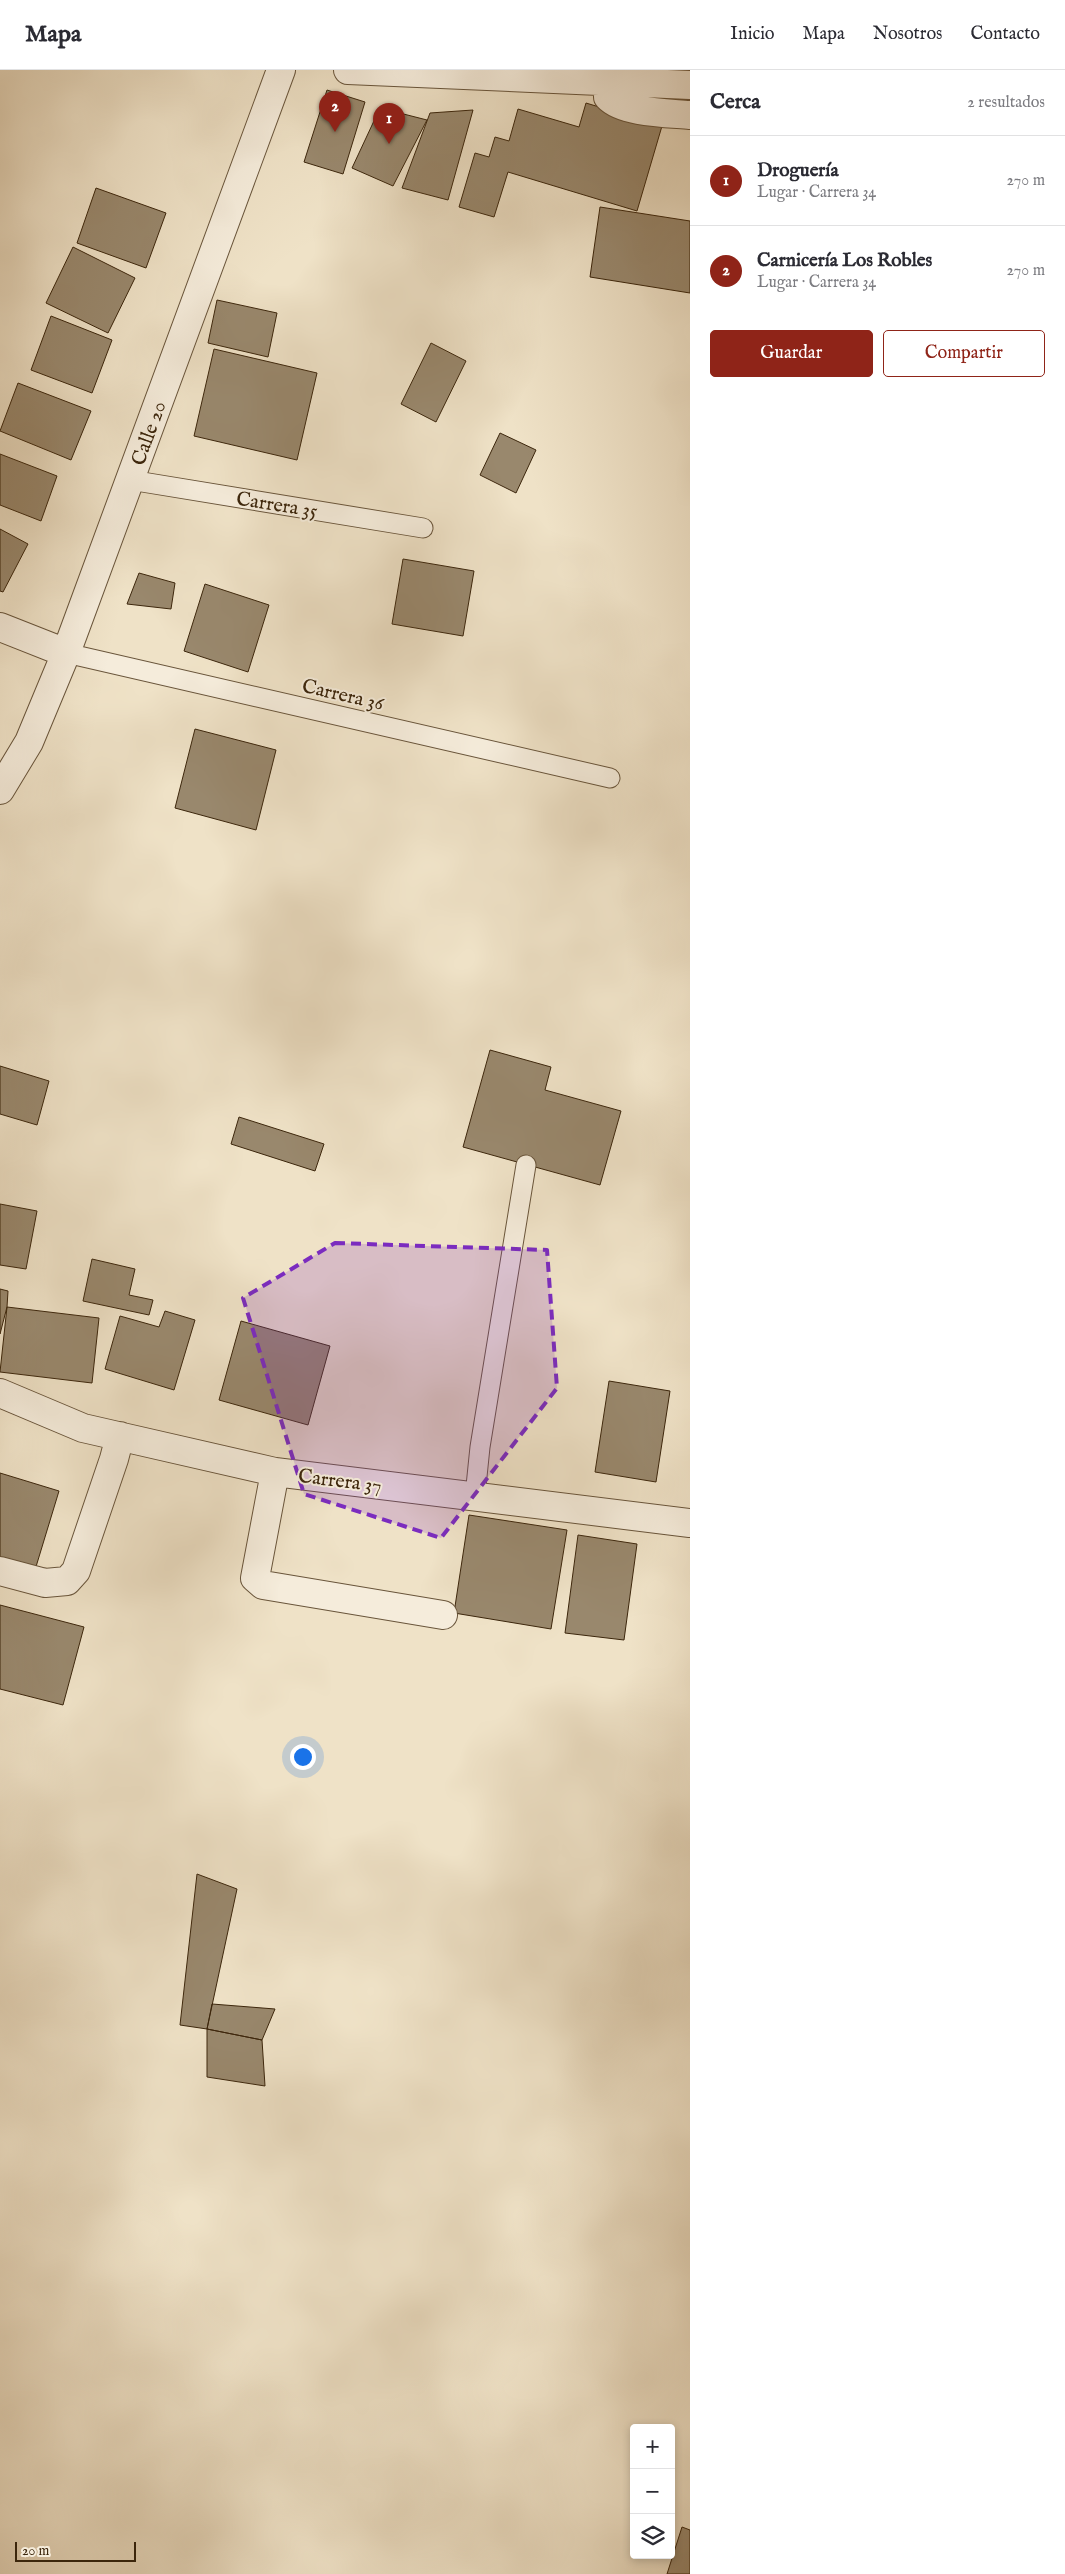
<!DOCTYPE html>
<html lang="es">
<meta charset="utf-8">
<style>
:root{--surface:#fff;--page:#f2f2f3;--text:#2b2b33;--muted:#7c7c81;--line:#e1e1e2;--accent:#8f2418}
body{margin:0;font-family:"IM FELL English",serif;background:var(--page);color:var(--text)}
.controls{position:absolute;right:15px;bottom:15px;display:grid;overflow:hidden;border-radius:5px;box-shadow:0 2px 8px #0003}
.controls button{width:45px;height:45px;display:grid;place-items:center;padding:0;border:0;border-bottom:1px solid var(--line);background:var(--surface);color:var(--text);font:25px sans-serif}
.scale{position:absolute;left:15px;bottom:12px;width:121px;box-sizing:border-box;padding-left:5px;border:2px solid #3c260c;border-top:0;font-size:14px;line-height:18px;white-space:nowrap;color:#3c260c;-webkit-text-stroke:4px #f5ecdb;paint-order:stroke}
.you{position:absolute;left:302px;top:1686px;width:18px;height:18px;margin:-12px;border:4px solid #fff;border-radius:50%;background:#1a73e8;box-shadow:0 0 0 8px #1a73e833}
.badge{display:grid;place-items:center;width:32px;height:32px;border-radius:50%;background:var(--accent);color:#fff;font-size:16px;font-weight:700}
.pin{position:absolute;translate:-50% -41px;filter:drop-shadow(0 1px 2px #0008)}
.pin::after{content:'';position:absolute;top:26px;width:18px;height:15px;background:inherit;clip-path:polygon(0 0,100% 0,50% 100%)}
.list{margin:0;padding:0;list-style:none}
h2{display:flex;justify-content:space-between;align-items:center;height:65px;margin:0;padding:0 20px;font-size:21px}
h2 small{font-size:16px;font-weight:400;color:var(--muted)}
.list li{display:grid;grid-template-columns:32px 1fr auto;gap:15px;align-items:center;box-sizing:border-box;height:90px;padding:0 20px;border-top:1px solid var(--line)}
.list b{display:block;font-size:19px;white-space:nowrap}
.list p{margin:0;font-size:16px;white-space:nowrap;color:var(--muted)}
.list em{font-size:16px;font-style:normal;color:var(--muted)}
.actions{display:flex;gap:10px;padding:15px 20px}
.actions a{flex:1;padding:11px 0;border:1px solid var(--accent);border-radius:5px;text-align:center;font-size:18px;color:var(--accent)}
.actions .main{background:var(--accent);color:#fff}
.icon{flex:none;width:28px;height:28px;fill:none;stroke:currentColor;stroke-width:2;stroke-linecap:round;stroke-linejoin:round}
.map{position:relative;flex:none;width:690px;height:2504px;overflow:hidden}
header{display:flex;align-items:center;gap:30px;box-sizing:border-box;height:70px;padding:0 25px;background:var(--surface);border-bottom:1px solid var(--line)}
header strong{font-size:24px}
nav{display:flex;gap:28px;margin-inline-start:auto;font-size:18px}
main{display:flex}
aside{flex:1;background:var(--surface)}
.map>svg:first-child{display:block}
</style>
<header>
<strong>Mapa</strong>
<nav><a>Inicio</a><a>Mapa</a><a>Nosotros</a><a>Contacto</a></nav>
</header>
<main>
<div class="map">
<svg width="690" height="2504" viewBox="0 0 690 2504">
<rect width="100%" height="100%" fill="#efe2c7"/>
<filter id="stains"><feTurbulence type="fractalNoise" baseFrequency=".004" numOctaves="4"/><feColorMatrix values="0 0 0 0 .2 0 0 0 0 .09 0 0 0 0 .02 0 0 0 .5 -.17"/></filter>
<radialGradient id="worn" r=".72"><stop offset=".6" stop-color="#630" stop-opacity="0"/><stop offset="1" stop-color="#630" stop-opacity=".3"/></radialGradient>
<!-- building -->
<path fill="#99886d" stroke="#3c260c" d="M327,20L365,32L343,104L304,92Z
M586,33L662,56L637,141L508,102L494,147L459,137L475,83L489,87L495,67L509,71L518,39L579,57Z
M380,38L427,50L393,116L352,98Z
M473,40L448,130L402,118L430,43Z
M96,118L166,143L146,198L77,173Z
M600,137L690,151V223L590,207Z
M73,177L135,208L108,263L46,233Z
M217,230L277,243L268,287L208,273Z
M51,246L112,270L92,323L31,300Z
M431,273L466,291L436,352L401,334Z
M214,279L317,303L297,390L194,366Z
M18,313L91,341L71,390L0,361Z
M500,363L536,380L516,423L480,405Z
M0,384L57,406L41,451L0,435Z
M0,459L28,474L3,522L0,521Z
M403,489L474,501L463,566L392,554Z
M139,503L175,513L171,539L127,534Z
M205,514L269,535L248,602L184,581Z
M195,659L276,680L256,760L175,738Z
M490,980L551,997L545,1020L621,1041L600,1115L463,1077Z
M0,996L49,1011L37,1055L0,1044Z
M239,1047L324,1074L315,1101L231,1074Z
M0,1134L37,1141L26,1199L0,1195Z
M92,1189L135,1199L129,1225L153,1230L149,1245L83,1231Z
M0,1219L8,1221L7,1237L0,1264Z
M7,1237L99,1248L92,1313L0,1302Z
M165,1241L195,1250L174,1320L105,1299L120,1246L159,1257Z
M241,1251L330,1276L308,1355L219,1330Z
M609,1311L670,1321L656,1412L595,1402Z
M0,1403L59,1421L35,1500L0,1489Z
M469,1445L567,1460L551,1559L454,1543Z
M578,1465L637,1474L624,1570L565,1563Z
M0,1535L84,1557L63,1635L0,1619Z
M197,1804L237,1819L207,1959L180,1955Z
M212,1934L275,1939L262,1970L207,1959Z
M207,1959L262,1970L265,2016L207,2007Z
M682,2457L690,2460V2504H667Z"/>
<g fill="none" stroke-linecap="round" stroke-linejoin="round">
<defs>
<path id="lane" d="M130,410L423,458
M66,583L610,708
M475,1426L480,1377L526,1095"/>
<path id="street" d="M348,0L690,15
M609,11L608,27C623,43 668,43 690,45
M0,557L66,583
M0,720L29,672L66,583L281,0
M0,1323L83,1358L275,1402L690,1453
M275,1402L255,1508L263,1515L443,1545
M0,1501L45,1513L67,1511L76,1501L114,1389L120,1366"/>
</defs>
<!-- lane casing -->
<use href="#lane" stroke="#69553b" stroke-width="21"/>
<!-- street casing -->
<use href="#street" stroke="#69553b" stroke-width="30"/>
<!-- lane -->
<use href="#lane" stroke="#f5ecdb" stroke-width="19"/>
<!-- street -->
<use href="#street" stroke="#f5ecdb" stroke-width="28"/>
</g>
<!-- marked area -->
<path fill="#7b2cbf" fill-opacity="0.2" stroke="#7b2cbf" stroke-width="4" stroke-dasharray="10 6" stroke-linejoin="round" d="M335,1173L547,1180L557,1318L441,1468L304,1424L243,1228Z"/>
<g text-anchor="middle" stroke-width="4" stroke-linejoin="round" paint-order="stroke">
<!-- street labels -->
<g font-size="20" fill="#3c260c" stroke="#f5ecdb">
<text transform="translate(148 363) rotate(-70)" y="7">Calle 20</text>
<text transform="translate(277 434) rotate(9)" y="7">Carrera 35</text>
<text transform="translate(343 624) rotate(13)" y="7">Carrera 36</text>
<text transform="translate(340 1410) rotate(7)" y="7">Carrera 37</text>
</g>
</g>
<rect width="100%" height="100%" filter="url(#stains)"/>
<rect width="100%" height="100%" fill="url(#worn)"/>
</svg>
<div class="controls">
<button>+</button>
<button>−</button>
<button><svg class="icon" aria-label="layers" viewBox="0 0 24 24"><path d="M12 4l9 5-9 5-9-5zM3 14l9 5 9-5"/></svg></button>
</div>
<div class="scale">20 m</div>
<div class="you"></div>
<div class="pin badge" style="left:389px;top:74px">1</div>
<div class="pin badge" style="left:335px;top:62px">2</div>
</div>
<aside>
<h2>Cerca<small>2 resultados</small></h2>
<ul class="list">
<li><span class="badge">1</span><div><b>Droguería</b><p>Lugar · Carrera 34</p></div><em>270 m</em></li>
<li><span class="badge">2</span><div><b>Carnicería Los Robles</b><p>Lugar · Carrera 34</p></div><em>270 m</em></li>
</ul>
<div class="actions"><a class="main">Guardar</a><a>Compartir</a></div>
</aside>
</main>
